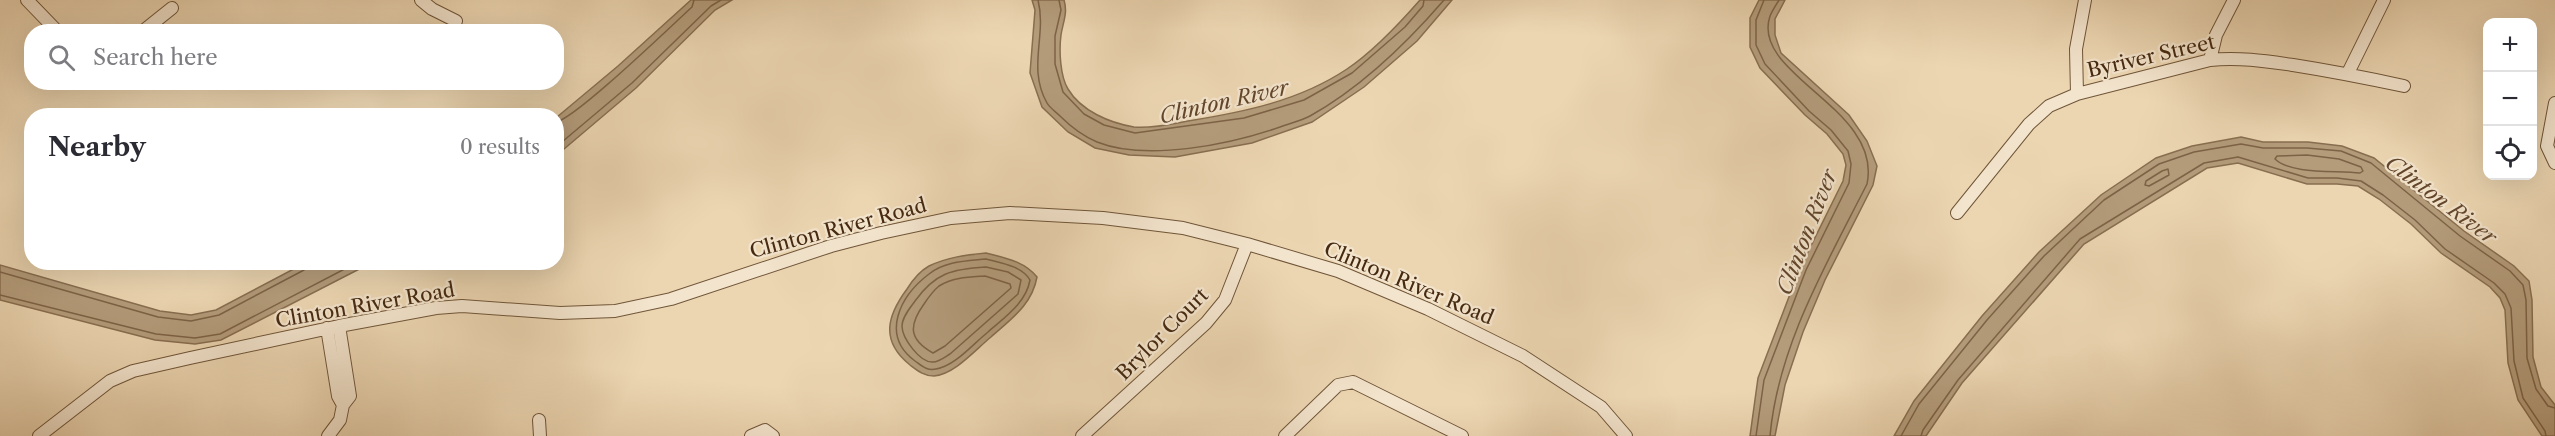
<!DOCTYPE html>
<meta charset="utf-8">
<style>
:root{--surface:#fff;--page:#f7f7f7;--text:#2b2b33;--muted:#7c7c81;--line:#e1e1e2}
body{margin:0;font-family:"Libre Caslon Text",serif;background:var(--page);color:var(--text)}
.controls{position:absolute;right:18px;top:18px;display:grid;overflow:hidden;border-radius:12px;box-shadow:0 6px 24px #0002}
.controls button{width:54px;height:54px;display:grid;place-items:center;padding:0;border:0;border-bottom:2px solid var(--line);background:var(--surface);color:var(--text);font:30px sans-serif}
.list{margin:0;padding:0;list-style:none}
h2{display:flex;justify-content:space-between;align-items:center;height:78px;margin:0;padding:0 24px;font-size:26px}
h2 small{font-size:20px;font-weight:400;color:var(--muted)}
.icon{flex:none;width:33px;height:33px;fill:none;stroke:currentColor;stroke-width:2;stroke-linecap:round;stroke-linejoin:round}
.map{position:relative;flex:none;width:2555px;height:436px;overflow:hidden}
.search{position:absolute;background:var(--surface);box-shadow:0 6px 24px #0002;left:24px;top:24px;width:540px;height:66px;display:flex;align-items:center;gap:15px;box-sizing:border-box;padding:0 21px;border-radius:24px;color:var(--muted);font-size:22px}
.panel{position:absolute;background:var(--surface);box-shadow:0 6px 24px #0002;left:24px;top:108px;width:540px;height:162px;border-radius:24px}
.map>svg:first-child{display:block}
</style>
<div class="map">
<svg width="2555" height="436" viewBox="0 0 2555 436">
<rect width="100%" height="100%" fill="#ecd6b2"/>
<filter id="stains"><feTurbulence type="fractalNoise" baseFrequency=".00333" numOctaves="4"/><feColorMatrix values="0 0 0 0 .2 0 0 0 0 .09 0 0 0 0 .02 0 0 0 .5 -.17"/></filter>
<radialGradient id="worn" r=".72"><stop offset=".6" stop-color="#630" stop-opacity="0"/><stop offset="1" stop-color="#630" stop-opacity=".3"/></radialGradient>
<!-- water -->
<path fill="#b49c7b" stroke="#886e50" stroke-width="1.5" d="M691,0H732L715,10L636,88L557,155V117L618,66Z
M1032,0H1064C1068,13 1063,22 1061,35C1059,50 1060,76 1068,89C1081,111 1110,123 1134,127C1150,129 1172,124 1188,121C1244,112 1299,101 1347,69C1374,51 1399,24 1420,0H1452L1417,41L1364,87L1312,122L1252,143L1175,157L1129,155L1095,148L1068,132L1042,107L1030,73L1035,10Z
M1759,0H1785L1775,19V35L1781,53L1849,115L1867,141L1877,166L1873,185L1825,280L1803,332L1785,385L1775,436H1750L1758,378L1800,268L1843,181L1846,165L1843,154L1827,134L1805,115L1760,68L1750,47V18Z
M2241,137L2263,142H2308L2342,146L2374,158L2464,231L2514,266L2529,281L2532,300L2533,357L2541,387L2555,405V436H2542L2518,400L2508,363L2505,310L2500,298L2490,287L2441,253L2411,224L2379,199L2358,186L2337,184H2307L2238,163L2207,168L2084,244L1962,383L1926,436H1894L1914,401L1982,316L2039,252L2101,195L2156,158L2192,146Z
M986,253C1005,258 1024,261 1037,277C1032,305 1011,319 991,337C975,350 955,374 934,376C924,376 918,371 910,365C880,341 887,316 907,289C912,281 920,271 929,266C948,257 966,255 986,253Z
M305,263H371L221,340L195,344L155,340L0,300V265L160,311L191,315L216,310Z"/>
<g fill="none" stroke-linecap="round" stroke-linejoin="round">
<!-- shore -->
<path stroke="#7d6346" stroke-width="1.5" d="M1038,0C1047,35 1027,68 1047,103C1050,108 1056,112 1060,116C1070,126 1083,136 1097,142C1147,162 1231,144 1280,127C1290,123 1301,121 1310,116C1362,87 1406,44 1444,0
M1059,0L1061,10L1055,36V64L1063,92L1084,114L1104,125L1135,133L1244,118L1304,100L1352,73L1405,27L1423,6L1424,0
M556,122C576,118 671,26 692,7L694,0
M556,147L632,83L711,6L721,0
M2307,155L2339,159L2361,167L2363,171L2360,173C2336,170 2292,175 2275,159L2277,156Z
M2168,169L2169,175L2149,186L2145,185L2146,181L2162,171Z
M986,259C1001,263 1022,266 1030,280C1026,303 1005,317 988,332C973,344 955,366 936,369C927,371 922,366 915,361C880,335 900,296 929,274C945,261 967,261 986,259Z
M986,267L1008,272L1021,280L1018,294L950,354C945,357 939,362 933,362C920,363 902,338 902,326C902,317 910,308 915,301C935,273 952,269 986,267Z
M0,272L158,317L191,321L219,315L304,270L307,262
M985,276L1010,284L1011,288L945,346L933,353C908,339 909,325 924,304C928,298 933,291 939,286C953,277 970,277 985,276Z
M0,295L156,334L195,338L220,334L358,262
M1756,436L1764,380L1806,270L1849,183L1851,164L1848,151L1831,130L1809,111L1765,64L1756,45V20L1764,0
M1770,436C1778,346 1827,263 1867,184C1883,108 1750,75 1770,16C1772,11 1776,5 1779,0
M1901,436L1919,404L1987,320L2044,256L2104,200L2159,164L2194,152L2241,144L2263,148H2307L2341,151L2371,163L2460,236L2510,271L2523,285L2526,300L2527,358L2536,389L2548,406L2555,408
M1921,436L1923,430L1958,380L2080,239L2204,163L2238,157L2308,178H2337L2361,181L2383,195L2415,220L2445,249L2494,283L2505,294L2511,308L2514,361L2523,398L2545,431L2546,436"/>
<defs>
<path id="minor" d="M27,0L58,32
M421,0L432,9L456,21
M142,32L172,8
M2210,60L2216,35L2234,0
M2348,73L2384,0
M2077,94L2076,49L2085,0
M2555,103L2547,146L2555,163
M1957,213L2029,124L2049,106L2077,94L2210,60C2238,57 2265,61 2293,65C2331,71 2367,78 2404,86
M327,328L338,396L343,405L350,396L339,326
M539,420L540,436
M39,436L110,381L133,371L190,358L339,326L436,308L462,306L560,313L615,311L671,299L831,246L881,233L951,218L1010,213L1103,218L1183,228L1247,244L1338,271L1428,309L1523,356L1601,407L1626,436
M328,436L340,420L343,405
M751,436L765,430L773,436
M1082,436L1206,323L1225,300L1247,244
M1285,436L1338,385L1353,382L1462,436"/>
</defs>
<!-- minor casing -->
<use href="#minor" stroke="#705538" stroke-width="14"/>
<!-- minor -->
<use href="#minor" stroke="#f3e4cd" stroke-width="12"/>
</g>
<g text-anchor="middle" stroke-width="4.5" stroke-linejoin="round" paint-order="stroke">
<!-- street labels -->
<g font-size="20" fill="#462a10" stroke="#f3e4cd">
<text transform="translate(2151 56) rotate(-13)" y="7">Byriver Street</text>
<text transform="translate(838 228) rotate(-15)" y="7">Clinton River Road</text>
<text transform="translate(1409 283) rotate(23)" y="7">Clinton River Road</text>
<text transform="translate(365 305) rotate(-10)" y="7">Clinton River Road</text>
<text transform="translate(1162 334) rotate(-45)" y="7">Brylor Court</text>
</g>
<!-- water labels -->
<g font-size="21" font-style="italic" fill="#62462b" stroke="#f3e4cd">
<text transform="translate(1224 102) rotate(-13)" y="7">Clinton River</text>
<text transform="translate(2441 200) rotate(37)" y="7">Clinton River</text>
<text transform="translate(1807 232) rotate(-69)" y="7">Clinton River</text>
</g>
</g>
<rect width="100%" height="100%" filter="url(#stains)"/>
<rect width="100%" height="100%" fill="url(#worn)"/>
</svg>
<div class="controls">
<button>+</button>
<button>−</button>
<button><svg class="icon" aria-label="locate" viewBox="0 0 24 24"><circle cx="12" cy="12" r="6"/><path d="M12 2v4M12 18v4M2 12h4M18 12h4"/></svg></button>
</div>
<div class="search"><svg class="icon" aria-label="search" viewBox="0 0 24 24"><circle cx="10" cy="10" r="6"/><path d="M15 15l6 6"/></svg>Search here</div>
<section class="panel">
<h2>Nearby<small>0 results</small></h2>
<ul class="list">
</ul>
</section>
</div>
